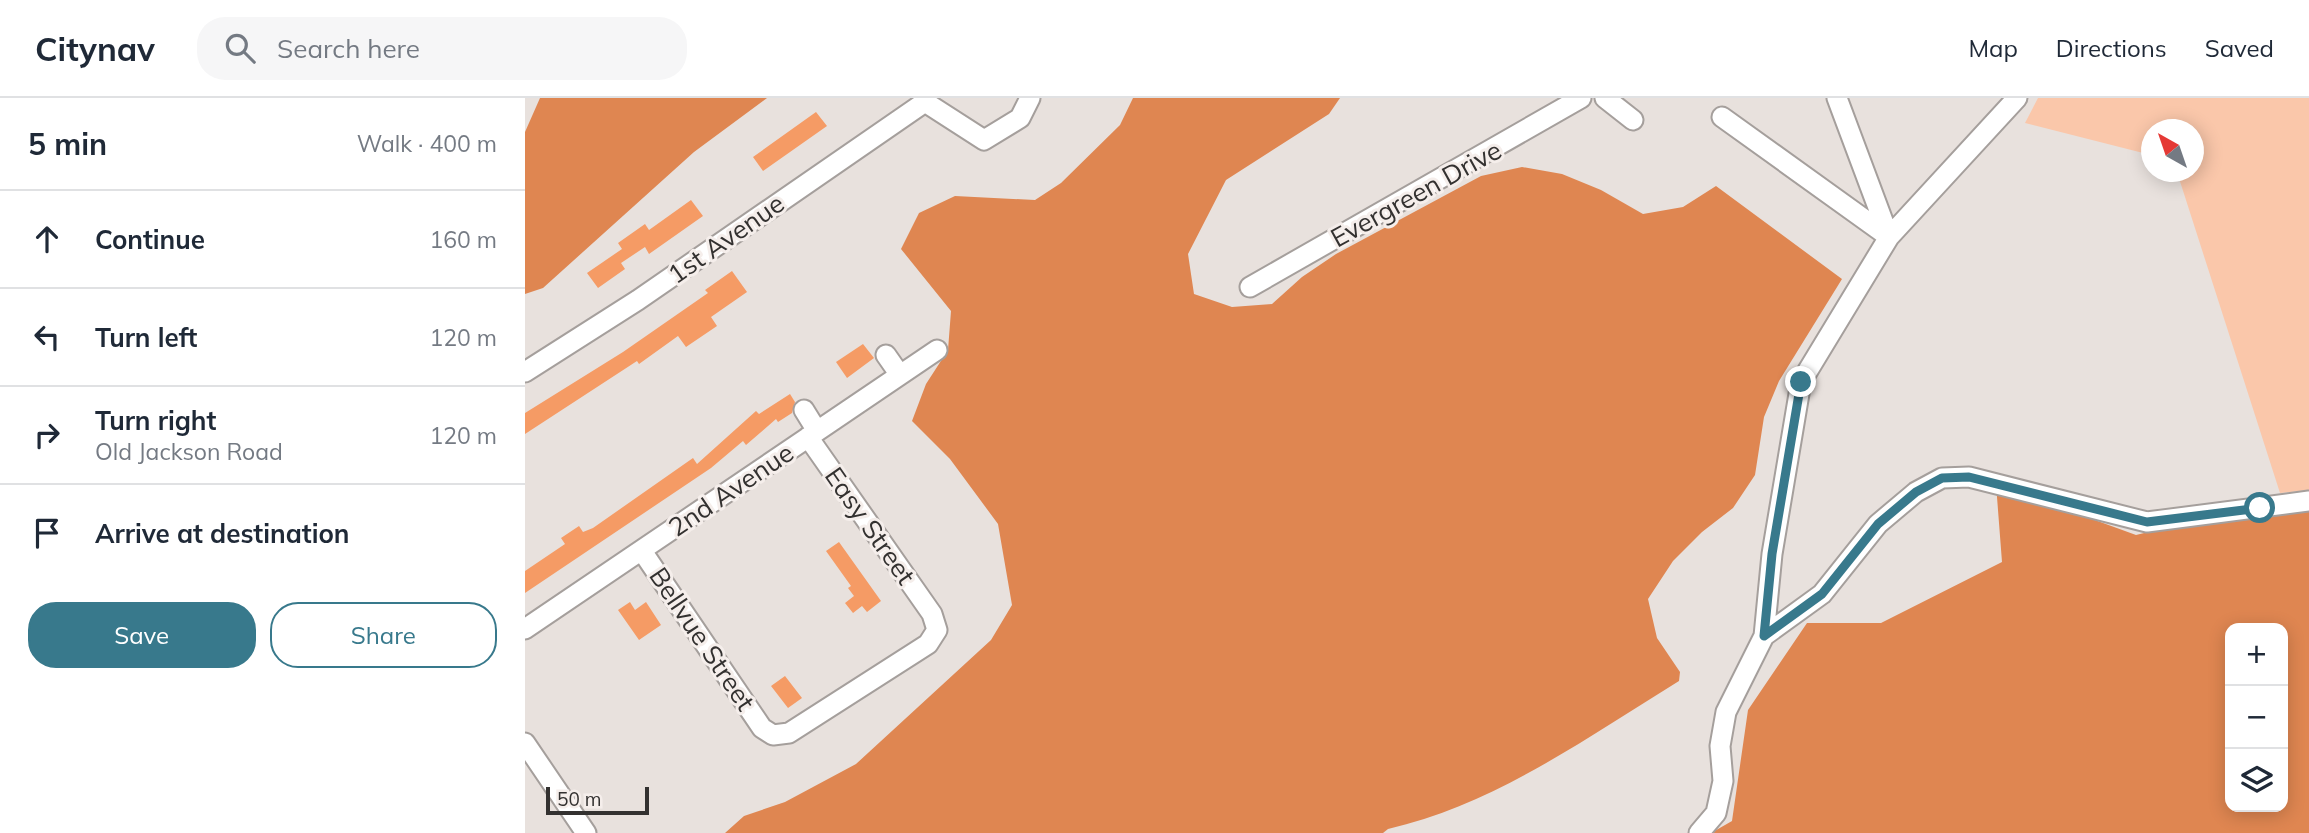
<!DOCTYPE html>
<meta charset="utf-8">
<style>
:root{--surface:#fff;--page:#f6f6f7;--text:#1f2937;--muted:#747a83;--line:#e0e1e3;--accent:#38798c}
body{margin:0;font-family:Mulish,sans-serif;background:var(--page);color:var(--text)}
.controls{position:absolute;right:21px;bottom:21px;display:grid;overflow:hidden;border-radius:14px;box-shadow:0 4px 18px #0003}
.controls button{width:63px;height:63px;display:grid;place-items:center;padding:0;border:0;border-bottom:2px solid var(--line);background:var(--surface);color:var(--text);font:35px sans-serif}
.compass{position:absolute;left:1616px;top:21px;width:63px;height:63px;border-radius:50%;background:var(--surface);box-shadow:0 4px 18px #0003;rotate:320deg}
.scale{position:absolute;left:21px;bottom:18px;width:103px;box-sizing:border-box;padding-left:7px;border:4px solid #333130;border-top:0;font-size:19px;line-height:24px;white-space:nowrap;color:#333130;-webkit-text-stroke:5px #f5eeeb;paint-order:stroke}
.stop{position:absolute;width:21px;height:21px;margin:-16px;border:5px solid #38798c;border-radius:50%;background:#fff}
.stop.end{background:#38798c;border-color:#fff;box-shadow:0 2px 7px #0008}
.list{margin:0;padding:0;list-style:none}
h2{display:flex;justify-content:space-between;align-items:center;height:91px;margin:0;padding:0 28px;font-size:30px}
h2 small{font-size:23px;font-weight:400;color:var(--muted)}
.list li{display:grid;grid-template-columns:46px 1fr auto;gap:21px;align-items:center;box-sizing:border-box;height:98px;padding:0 28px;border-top:2px solid var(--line)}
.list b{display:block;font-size:26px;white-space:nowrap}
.list p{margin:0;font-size:23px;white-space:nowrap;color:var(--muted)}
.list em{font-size:23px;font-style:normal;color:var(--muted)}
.actions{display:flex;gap:14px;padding:21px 28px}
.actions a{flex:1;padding:16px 0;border:2px solid var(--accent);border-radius:28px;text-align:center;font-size:24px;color:var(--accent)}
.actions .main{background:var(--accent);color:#fff}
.icon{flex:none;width:38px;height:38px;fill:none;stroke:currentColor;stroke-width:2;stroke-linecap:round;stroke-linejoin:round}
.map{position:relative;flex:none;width:1784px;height:735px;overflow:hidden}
header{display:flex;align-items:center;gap:42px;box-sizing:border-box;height:98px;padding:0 35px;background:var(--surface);border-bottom:2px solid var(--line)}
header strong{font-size:33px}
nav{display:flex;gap:38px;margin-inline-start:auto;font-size:24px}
.search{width:490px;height:63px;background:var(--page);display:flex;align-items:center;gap:18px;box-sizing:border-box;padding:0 24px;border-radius:28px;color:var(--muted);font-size:26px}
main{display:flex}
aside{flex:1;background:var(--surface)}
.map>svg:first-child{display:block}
</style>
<header>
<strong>Citynav</strong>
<div class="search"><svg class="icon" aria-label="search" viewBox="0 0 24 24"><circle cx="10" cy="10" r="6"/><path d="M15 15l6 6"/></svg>Search here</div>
<nav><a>Map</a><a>Directions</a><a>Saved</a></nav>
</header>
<main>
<aside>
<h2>5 min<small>Walk · 400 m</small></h2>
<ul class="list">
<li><svg class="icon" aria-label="ahead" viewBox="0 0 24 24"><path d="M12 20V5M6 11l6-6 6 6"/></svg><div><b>Continue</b></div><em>160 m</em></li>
<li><svg class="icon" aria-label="left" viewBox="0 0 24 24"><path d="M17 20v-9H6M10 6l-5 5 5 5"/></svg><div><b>Turn left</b></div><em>120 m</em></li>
<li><svg class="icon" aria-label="right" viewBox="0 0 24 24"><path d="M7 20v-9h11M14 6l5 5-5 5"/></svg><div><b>Turn right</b><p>Old Jackson Road</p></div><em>120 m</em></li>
<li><svg class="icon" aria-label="arrive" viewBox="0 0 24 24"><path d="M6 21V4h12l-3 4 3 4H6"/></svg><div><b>Arrive at destination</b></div></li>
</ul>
<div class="actions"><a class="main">Save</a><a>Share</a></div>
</aside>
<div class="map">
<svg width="1784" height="735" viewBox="0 0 1784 735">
<rect width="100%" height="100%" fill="#e8e1dd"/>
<!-- green -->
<path fill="#fac7aa" d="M1513,0H1784V392L1755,395L1652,74H1668V32H1626V57L1500,25Z"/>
<!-- forest -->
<path fill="#df8651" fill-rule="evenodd" d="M15,0H242L169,54L18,190L0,196V34Z
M608,0H815L804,16L701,82L663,156L669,196L707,209L747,206L777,179L811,156L956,78L997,69L1037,76L1076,92L1118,116L1158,109L1191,88L1317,181L1254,283L1239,319L1230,377L1208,410L1177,434L1148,463L1123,501L1132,540L1155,574L1154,583C1061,640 971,706 863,731L858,735H200L219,718L260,704L331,666L466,542L487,507L473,426L425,361L387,323L401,286L423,252L426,213L376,151L394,115L430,98L510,102L536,85L595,27Z
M1471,386L1611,437L1767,399L1784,400V735H1186L1207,723L1223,612L1282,525H1356L1477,464ZM1705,530H1758V709H1705Z"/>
<!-- building -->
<path fill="#f59b65" d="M291,14L302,28L238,73L228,59Z
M166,102L178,118L124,156L120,149L96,165L100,171L73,190L62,175L97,151L93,145L120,126L124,132Z
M207,173L222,194L186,219L192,228L161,249L153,238L114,266L112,263L0,336V315L98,254L183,195L180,192Z
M338,246L349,260L322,280L311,264Z
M265,296L270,304L267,315L253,324L251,321L221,347L218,343L186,370L0,495V473L40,446L36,440L54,428L58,434L68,430L168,360L172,366L231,313L234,316Z
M314,444L356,503L342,514L337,508L328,515L320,505L329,498L323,490L326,488L301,453Z
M105,504L110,512L121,504L136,527L114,542L93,512Z
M260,578L277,600L263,610L246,588Z"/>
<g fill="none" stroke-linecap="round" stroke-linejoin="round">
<defs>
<path id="minor" d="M1080,0L1108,22
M1312,0L1364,139
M400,4L459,42L495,20L505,0
M1197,19L1364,139
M725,189L1056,0
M361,257L375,277
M0,274L113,202L400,4
M279,312L292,333
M117,453L237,630L248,637L264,635L403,546L412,532L407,516L283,339
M0,531L412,252
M1239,538L1247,456L1276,284L1364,139L1492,0
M0,645L61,735
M1174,735L1191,715L1198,683L1195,648L1201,614L1239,538L1297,496L1353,426L1391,394L1417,380L1444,379L1622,424L1784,403"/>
</defs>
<!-- minor casing -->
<use href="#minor" stroke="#a59f9c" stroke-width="23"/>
<!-- minor -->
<use href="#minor" stroke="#fff" stroke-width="19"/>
</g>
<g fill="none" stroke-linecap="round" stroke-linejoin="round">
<!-- route -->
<path stroke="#38798c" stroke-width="9" d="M1276,284L1247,456L1239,538L1297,496L1353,426L1391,394L1417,380L1444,379L1622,424L1735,410"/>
</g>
<g text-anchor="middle" stroke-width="6" stroke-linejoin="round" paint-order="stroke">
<!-- street labels -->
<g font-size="26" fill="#333130" stroke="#f5eeeb">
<text transform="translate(891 96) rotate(-29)" y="9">Evergreen Drive</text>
<text transform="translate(201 141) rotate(-35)" y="9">1st Avenue</text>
<text transform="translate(206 392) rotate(-34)" y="9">2nd Avenue</text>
<text transform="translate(345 428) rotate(55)" y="9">Easy Street</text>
<text transform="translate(177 541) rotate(56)" y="9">Bellvue Street</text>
</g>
</g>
</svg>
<div class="controls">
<button>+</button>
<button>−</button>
<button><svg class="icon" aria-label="layers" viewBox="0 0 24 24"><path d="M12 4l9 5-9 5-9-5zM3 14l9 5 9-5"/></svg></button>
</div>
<svg class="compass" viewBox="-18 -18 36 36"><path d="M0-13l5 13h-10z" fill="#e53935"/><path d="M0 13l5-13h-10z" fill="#747a83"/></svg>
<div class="scale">50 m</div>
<div class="stop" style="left:1735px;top:410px"></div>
<div class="stop end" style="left:1276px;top:284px"></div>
</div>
</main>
